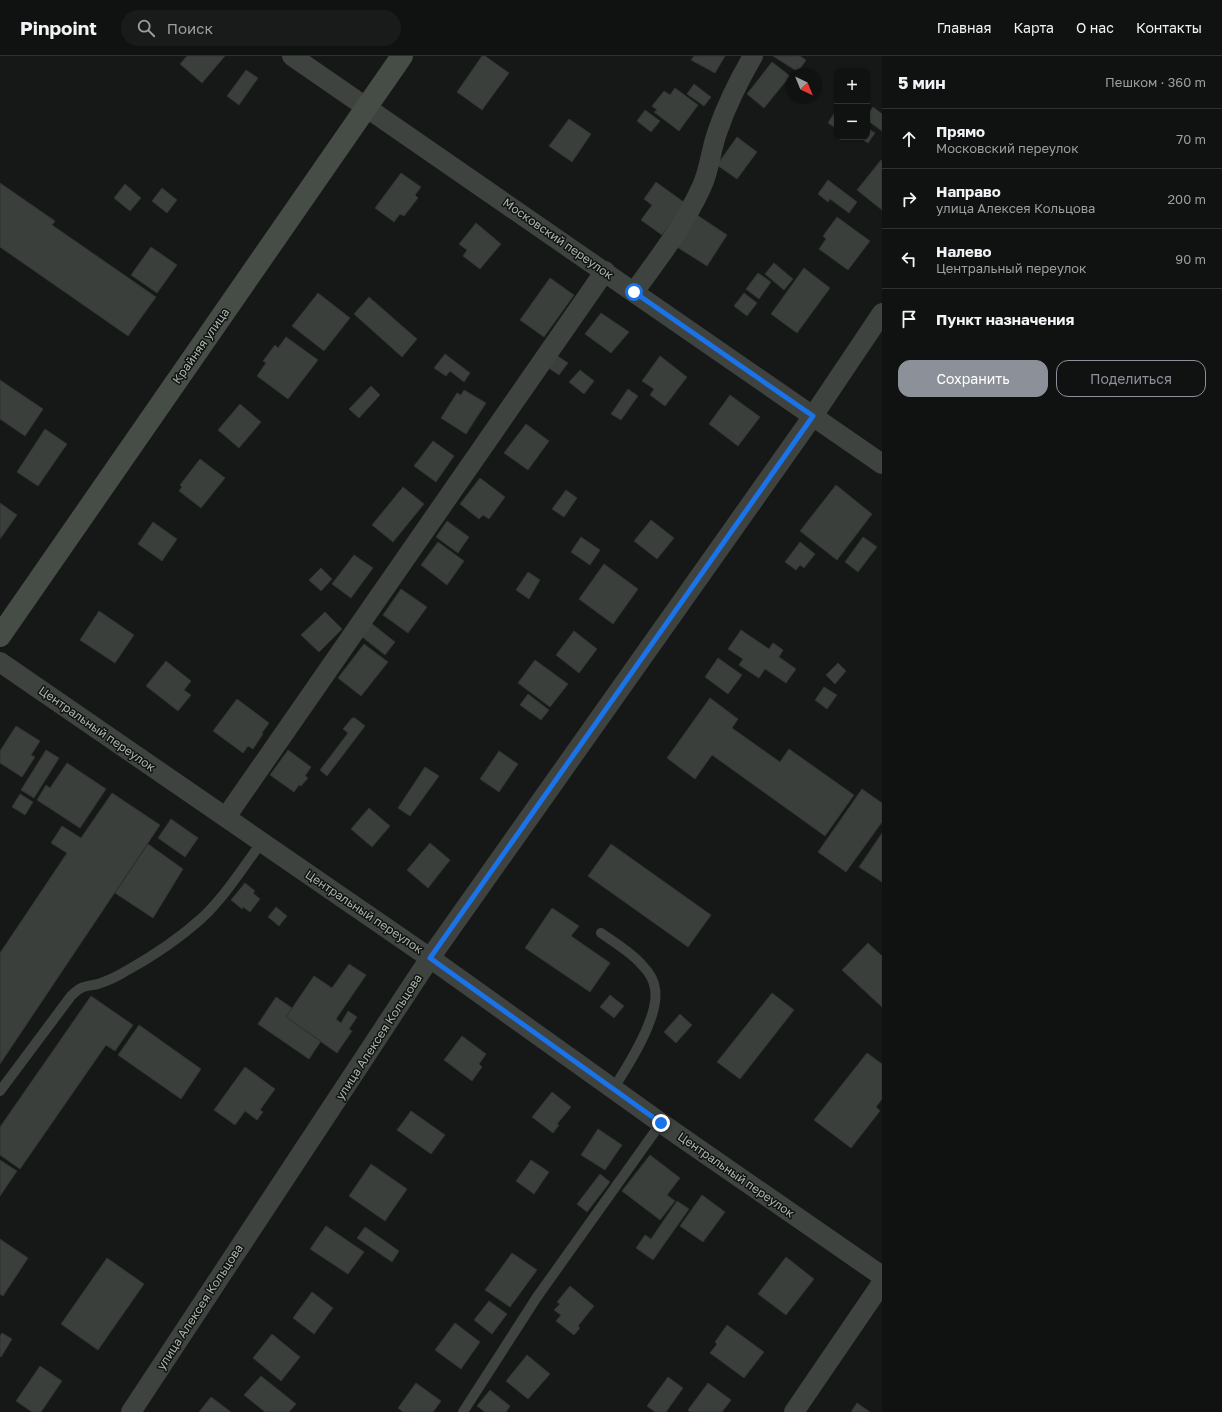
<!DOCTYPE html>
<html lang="ru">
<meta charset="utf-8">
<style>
:root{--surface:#101211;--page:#191b1a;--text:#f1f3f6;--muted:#9c9e9f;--line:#303231;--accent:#8c9099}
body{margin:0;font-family:"Golos Text",sans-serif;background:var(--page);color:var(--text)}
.controls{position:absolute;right:12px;top:12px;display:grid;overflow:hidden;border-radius:8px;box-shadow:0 1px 3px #0004}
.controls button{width:36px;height:36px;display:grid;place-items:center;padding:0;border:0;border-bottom:1px solid var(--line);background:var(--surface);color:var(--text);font:20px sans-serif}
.compass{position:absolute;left:786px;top:12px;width:36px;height:36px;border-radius:50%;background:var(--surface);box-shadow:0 1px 3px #0004;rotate:137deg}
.stop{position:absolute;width:12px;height:12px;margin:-9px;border:3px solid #1a73e8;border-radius:50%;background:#fff}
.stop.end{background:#1a73e8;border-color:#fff;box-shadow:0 1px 4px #0008}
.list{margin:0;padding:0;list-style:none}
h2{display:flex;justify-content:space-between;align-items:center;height:52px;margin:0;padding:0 16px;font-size:17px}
h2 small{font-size:13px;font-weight:400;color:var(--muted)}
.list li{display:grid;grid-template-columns:26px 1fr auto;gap:12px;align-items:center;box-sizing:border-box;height:60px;padding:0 16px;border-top:1px solid var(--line)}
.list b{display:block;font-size:15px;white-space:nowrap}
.list p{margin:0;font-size:13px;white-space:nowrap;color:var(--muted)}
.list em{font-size:13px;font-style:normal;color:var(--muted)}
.actions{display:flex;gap:8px;padding:12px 16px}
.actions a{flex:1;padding:9px 0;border:1px solid var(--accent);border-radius:12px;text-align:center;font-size:14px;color:var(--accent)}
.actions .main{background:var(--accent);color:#fff}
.icon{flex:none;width:22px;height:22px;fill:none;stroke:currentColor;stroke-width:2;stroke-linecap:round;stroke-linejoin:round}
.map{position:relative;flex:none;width:882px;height:1356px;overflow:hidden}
header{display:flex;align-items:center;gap:24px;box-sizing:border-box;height:56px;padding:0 20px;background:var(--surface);border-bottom:1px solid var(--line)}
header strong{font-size:19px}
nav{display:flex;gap:22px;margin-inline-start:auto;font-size:14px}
.search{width:280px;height:36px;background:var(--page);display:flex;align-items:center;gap:10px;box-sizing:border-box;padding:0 14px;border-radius:22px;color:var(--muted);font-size:15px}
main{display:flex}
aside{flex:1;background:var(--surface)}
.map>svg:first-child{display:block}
</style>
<header>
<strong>Pinpoint</strong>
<div class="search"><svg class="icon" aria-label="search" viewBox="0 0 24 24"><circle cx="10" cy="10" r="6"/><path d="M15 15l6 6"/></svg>Поиск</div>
<nav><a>Главная</a><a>Карта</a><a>О нас</a><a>Контакты</a></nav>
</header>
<main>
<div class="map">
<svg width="882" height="1356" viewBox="0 0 882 1356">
<rect width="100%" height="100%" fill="#161817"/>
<!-- building -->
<path fill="#3b3f3c" stroke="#303331" d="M187,0H225L202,27L180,8Z
M482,0H485L509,17L482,54L457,36Z
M694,0H725L715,17L691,4Z
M773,0H800L806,4L798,16Z
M772,6L790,20L764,52L747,38Z
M246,14L258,22L239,49L227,40Z
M694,28L711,41L704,50L687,38Z
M675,32L698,49L679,75L654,56L657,54L652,50L664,35L670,39Z
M873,51L882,58V75L867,64V60Z
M837,53V73L828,67Z
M645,54L660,65L651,76L637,65Z
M569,63L591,78L572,106L549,90Z
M867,72L875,77L868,87L859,81H867Z
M737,81L757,96L737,123L717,109Z
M881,104L882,105V154L857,134Z
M401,117L421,131L415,139L418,142L404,160L400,158L394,166L375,152Z
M828,124L857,146L849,157L830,143L828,146L818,138Z
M656,126L685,147L662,179L641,164L652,149L644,143Z
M0,127L55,165L52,169L156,241L128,280L0,191Z
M125,128L141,142L130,155L114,142Z
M162,132L177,144L167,157L152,145Z
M697,159L727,179L707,210L677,191Z
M837,161L870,185L848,214L819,193L826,183L823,180Z
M476,167L501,188L480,213L463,200L467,194L459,188Z
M151,191L177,209L157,237L131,219Z
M774,207L793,223L784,234L765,218Z
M804,212L830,232L797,277L771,258Z
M758,217L771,226L759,243L746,233Z
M550,222L574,239L544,281L520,264Z
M318,237L350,262L324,295L292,270Z
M744,237L757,247L747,260L734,250Z
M369,241L417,283L402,301L354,258Z
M601,257L629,276L611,297L585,278Z
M286,281L318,304L288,343L257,320L266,307L263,305L275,289L278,292Z
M445,298L470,317L464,326L450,315L446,320L434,312Z
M556,299L568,307L559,319L547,311Z
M660,300L687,321L665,350L650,339L654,333L642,325Z
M580,314L594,325L584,338L569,326Z
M0,324L43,353L25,380L0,363Z
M371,330L380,339L359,362L349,353Z
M628,333L638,340L621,364L611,358Z
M464,334L486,347L466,378L441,362L457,337L461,339Z
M730,339L760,361L738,390L709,368Z
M240,348L261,366L239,392L218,374Z
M526,368L549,385L528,414L504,397Z
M45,373L67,388L38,430L17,416Z
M433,385L454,400L436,426L414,410Z
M200,403L225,422L201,452L179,435L182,431L180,429Z
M480,422L505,441L489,463L483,459L479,463L460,448Z
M836,429L872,458L837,504L800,475Z
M403,431L424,448L393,486L372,469Z
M566,434L577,442L564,461L552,453Z
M0,447L17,459L0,483Z
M651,464L674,482L657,503L634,485Z
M447,465L469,481L458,497L436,481Z
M153,466L177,483L162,505L138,488Z
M581,481L600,494L590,509L571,496Z
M863,481L877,491L858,516L845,506Z
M438,486L464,505L447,529L421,509Z
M800,486L815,498L804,512L800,509L796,514L785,506Z
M354,499L373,512L351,542L332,528Z
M604,508L638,533L613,568L579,543Z
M321,512L332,523L321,535L309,524Z
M528,516L540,524L529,543L516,534Z
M401,533L427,551L408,577L383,559Z
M99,555L134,579L115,607L80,584Z
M325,556L342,573L319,596L301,579Z
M371,567L395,586L385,599L361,580Z
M741,574L769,593L773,587L783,594L779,601L796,613L786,627L765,613L759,622L739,609L743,603L728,593Z
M574,575L597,593L579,617L556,599Z
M364,588L388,606L361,640L338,622Z
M718,602L742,619L728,638L705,621Z
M535,604L568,628L550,651L518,627Z
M166,605L191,625L184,634L191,639L178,655L146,630Z
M838,607L846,615L835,628L826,619Z
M824,631L837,639L827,653L815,644Z
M528,638L549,654L541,664L520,649Z
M710,642L738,663L732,672L780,706L789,693L854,739L825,780L712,699L695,723L667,702Z
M237,643L269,667L262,677L263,678L253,693L248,690L243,697L213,675Z
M352,662H355L365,670L327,720L320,714L348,677L343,673Z
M16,670L40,685L31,699L35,701L22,721L0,707V695Z
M46,694L59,702L34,742L21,734Z
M288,694L311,711L305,720L308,722L301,730L299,729L294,736L270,719Z
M499,695L518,708L499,736L480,723Z
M67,707L106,733L80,772L37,744L46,729L50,732Z
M425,711L439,720L410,760L398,752Z
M862,733L882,747V766L846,816L818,796Z
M112,737L160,769L0,1008V897L67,797L51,787L62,770L81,782Z
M20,738L33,746L25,759L12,751Z
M369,752L390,770L372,791L351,773Z
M171,763L198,782L185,801L158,782Z
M882,777V826L859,811Z
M430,787L450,804L428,832L407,814Z
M148,788L183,813L153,862L115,837Z
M611,788L711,859L688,891L588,820Z
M245,827L255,835L253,837L260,843L250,856L243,851L242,853L231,844Z
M276,851L287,860L279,870L268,861Z
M552,852L579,870L571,880L610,907L590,936L525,892Z
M868,887L882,900V951L842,914Z
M349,908L366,919L336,963L341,967L348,955L357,961L349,973L352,975L337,997L286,961L314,920L332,932Z
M772,937L794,954L740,1023L717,1006Z
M610,939L624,950L614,962L600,951Z
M91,940L133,969L115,995L106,989L20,1113L0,1099V1071Z
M276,941L292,952L286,961L321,985L309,1003L258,968Z
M680,958L692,969L676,987L664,976Z
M139,969L201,1013L181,1043L118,999Z
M462,980L486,998L479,1008L482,1011L472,1025L444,1004Z
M867,997L882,1008V1043L876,1051L880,1055L851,1092L814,1064Z
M245,1011L275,1033L260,1054L263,1056L257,1064L245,1055L235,1069L214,1054Z
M552,1036L571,1051L557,1068L559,1069L553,1077L532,1061Z
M411,1055L445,1079L431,1098L397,1074Z
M598,1073L622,1089L605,1114L581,1099Z
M650,1099L680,1122L667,1139L675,1145L660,1164L622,1135Z
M0,1104L17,1115L0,1140Z
M531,1104L549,1116L534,1138L516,1125Z
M371,1108L407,1133L385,1165L349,1140Z
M600,1118L610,1126L587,1156L577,1148Z
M702,1139L725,1156L703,1186L680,1170Z
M677,1145L689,1153L653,1204L636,1192L645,1179L651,1183Z
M326,1170L364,1196L348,1218L310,1193Z
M365,1171L399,1195L392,1206L357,1182Z
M0,1183L28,1202L3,1240L0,1238Z
M512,1197L537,1214L510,1251L485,1234Z
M786,1201L814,1223L786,1259L758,1238Z
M107,1202L144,1228L98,1294L61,1268Z
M570,1230L594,1250L578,1270L580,1272L574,1279L556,1265L561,1259L554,1254L560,1248L557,1246Z
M312,1236L333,1252L314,1278L293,1262Z
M489,1245L507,1258L492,1278L474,1264Z
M455,1267L480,1286L461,1313L435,1294Z
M727,1269L764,1296L744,1322L710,1297L717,1288L715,1286Z
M2,1277L12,1283L1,1301L0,1300V1280Z
M272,1278L300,1301L281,1325L253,1302Z
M527,1299L550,1318L528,1343L506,1325Z
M40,1310L62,1325L41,1356H32L16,1345Z
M261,1320L296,1348L289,1356H265L244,1339Z
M668,1321L683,1332L666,1356H655L647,1350Z
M416,1327L441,1345L433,1356H403L398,1352Z
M708,1327L731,1344L722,1356H690L688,1354Z
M490,1334L510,1350L506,1356H485L477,1350Z
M211,1341L231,1356H199Z
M857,1347L870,1356H851Z"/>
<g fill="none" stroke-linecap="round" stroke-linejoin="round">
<!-- service -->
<path stroke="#3f433f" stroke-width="10" d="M601,877C615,887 631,896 642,909C648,915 654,924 655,933C660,960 628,1010 613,1033
M0,1035L71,940C82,929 84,931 98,928C107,925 118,920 126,915C153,900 180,882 203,861C226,839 243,811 262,786
M463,1356L537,1241L661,1067"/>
<!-- minor -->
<path stroke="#3f433f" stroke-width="20" d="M292,0L882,408
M634,236C658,203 685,168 702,130C710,113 711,92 718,74C727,48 739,24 753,0
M0,606L430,902L661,1067L882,1220
M226,761L605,215
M131,1356L430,902L813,360L882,257
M794,1356L882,1227"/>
<!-- secondary -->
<path stroke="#464c46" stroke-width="22" d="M0,580L402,0"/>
</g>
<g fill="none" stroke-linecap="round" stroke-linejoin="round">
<!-- route -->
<path stroke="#1a73e8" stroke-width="5" d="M634,236L813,360L430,902L661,1067"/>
</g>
<g text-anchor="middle" stroke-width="3" stroke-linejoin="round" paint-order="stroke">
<!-- street labels -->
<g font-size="12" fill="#aab6aa" stroke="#111312">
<text transform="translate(558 183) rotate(35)" y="4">Московский переулок</text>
<text transform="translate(201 290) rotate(-55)" y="4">Крайняя улица</text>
<text transform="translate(97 673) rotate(35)" y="4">Центральный переулок</text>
<text transform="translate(364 856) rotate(34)" y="4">Центральный переулок</text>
<text transform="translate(379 981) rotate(-57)" y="4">улица Алексея Кольцова</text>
<text transform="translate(736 1119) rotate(35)" y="4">Центральный переулок</text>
<text transform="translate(200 1251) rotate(-57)" y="4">улица Алексея Кольцова</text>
</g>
</g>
</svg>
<div class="controls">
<button>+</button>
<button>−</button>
</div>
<svg class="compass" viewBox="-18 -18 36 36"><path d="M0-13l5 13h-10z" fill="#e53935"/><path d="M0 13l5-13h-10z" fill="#9c9e9f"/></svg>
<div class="stop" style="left:634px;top:236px"></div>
<div class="stop end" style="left:661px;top:1067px"></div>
</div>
<aside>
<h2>5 мин<small>Пешком · 360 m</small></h2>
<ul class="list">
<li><svg class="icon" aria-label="ahead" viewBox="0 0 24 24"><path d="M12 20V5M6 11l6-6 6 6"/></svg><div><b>Прямо</b><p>Московский переулок</p></div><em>70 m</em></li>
<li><svg class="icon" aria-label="right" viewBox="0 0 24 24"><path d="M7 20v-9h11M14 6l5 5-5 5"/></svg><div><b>Направо</b><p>улица Алексея Кольцова</p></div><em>200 m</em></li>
<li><svg class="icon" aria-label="left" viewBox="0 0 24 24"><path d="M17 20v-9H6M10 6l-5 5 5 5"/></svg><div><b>Налево</b><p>Центральный переулок</p></div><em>90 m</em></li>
<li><svg class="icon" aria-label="arrive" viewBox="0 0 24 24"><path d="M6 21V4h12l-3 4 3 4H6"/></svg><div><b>Пункт назначения</b></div></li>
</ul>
<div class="actions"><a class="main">Сохранить</a><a>Поделиться</a></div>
</aside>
</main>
